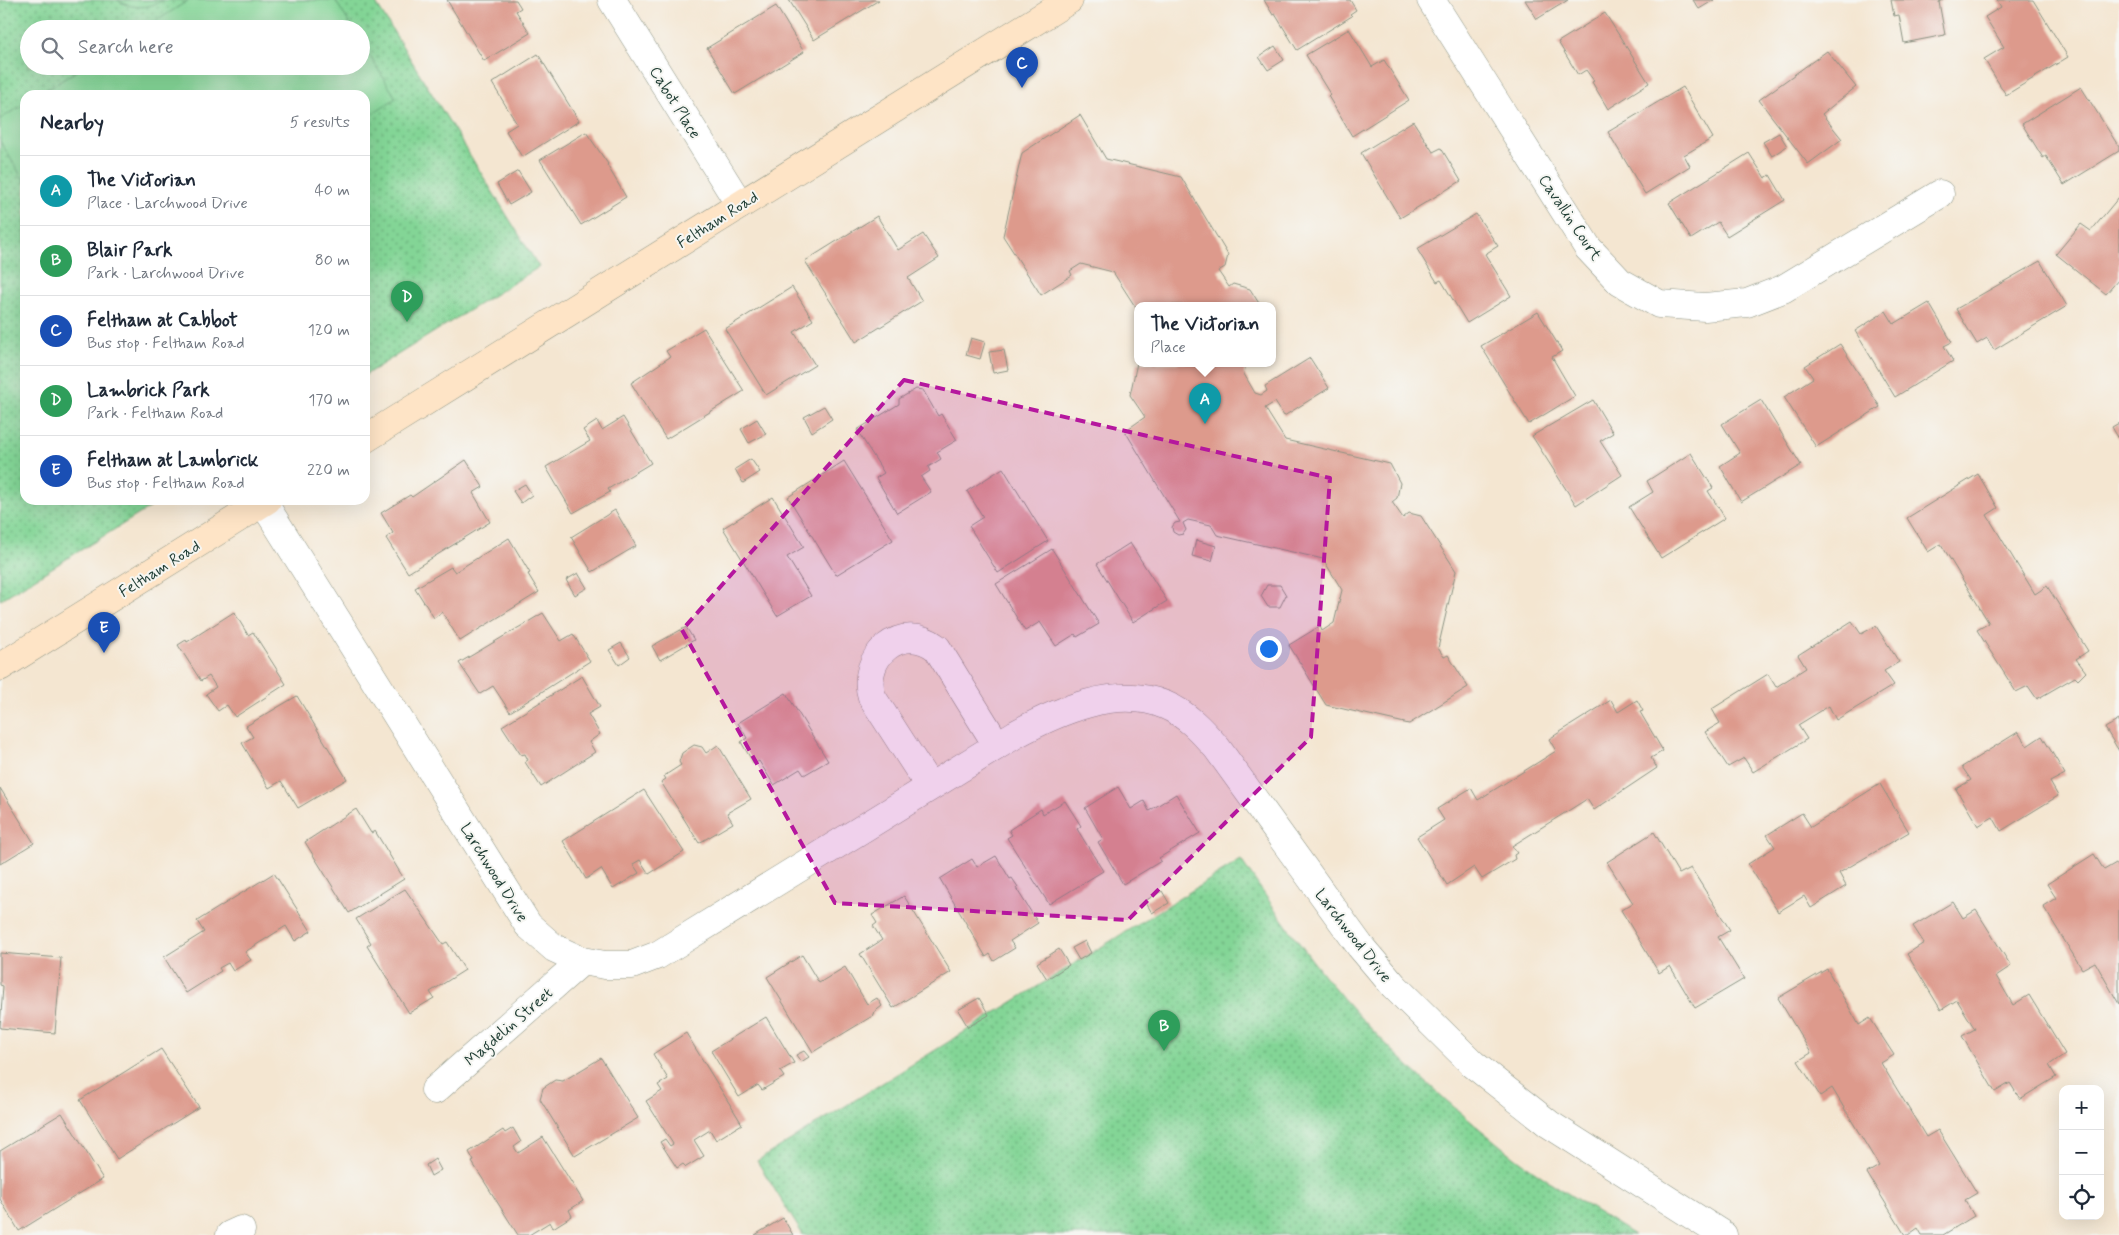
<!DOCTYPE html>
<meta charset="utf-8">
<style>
:root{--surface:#fff;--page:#f2f2f3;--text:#1f2937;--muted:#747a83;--line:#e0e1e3;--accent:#0b8043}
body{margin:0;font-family:Mynerve,sans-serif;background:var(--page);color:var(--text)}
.controls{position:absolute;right:15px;bottom:15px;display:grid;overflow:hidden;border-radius:10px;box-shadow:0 5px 20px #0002}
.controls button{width:45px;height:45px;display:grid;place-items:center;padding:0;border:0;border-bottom:1px solid var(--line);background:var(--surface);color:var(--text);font:25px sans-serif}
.you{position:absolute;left:1268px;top:648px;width:18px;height:18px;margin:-12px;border:4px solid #fff;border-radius:50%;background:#1a73e8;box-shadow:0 0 0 8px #1a73e833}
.badge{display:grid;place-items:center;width:32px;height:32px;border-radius:50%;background:var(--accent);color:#fff;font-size:16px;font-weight:700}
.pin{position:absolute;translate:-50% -41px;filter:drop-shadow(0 1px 2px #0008)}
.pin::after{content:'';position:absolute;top:26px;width:18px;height:15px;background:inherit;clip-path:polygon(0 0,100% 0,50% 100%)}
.popup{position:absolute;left:1134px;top:302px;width:142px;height:65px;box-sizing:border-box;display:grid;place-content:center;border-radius:10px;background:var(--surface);filter:drop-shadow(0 1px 4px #0005);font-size:16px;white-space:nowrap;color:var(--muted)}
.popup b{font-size:19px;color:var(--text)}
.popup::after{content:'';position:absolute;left:50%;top:100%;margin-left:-10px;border:10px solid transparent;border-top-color:var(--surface)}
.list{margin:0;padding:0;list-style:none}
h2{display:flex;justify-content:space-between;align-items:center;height:65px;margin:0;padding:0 20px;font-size:21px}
h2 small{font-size:16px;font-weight:400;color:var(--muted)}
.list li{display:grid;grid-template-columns:32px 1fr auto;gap:15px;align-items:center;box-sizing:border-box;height:70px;padding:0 20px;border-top:1px solid var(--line)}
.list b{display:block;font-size:19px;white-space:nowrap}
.list p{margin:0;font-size:16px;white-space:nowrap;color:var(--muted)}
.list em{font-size:16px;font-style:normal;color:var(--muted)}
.icon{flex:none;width:28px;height:28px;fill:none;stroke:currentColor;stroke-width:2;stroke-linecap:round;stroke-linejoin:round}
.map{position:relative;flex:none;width:2119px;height:1235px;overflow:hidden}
.search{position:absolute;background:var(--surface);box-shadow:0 5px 20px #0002;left:20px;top:20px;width:350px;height:55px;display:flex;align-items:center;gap:12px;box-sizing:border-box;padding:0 18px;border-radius:28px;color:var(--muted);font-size:19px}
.panel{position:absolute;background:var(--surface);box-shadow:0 5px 20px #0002;left:20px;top:90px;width:350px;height:415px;border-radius:15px}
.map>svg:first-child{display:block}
</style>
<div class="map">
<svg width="2119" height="1235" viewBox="0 0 2119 1235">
<defs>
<pattern id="grass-dots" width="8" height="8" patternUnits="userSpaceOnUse" patternTransform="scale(1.25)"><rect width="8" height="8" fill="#83d596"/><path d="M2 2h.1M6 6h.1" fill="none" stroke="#6bae7b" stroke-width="1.8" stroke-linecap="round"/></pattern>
</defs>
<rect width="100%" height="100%" fill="#f6f6f2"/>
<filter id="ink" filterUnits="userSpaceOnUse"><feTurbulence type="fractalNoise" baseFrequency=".02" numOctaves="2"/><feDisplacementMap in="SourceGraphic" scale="10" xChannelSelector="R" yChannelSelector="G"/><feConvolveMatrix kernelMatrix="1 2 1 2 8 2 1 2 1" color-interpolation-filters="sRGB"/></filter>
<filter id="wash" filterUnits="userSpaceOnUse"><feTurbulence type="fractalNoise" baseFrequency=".0096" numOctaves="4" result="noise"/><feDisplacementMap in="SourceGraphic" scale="20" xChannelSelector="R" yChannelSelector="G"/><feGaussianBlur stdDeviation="1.12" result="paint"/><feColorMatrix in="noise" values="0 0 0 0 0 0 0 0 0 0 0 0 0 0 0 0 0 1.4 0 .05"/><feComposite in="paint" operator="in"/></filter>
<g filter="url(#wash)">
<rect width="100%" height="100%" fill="#f4e6d1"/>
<!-- grass -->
<path fill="url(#grass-dots)" stroke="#518965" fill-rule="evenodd" d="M0,0H374L539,267L365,375V95H25V500H162L0,600ZM29,29H361V66H29Z
M1241,860C1278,914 1315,969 1360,1017C1404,1064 1452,1107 1502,1147C1543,1180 1590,1207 1634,1235H803L757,1161Z"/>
<!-- pitch -->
<path fill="#83d596" stroke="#518965" d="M117,0H163C148,9 132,9 117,0Z
M189,0H335L353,29H144Z
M361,42L396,98L365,118V95H39L84,66H361Z
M25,104V182L0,141V119Z"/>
<g id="blocks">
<!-- building -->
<path fill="#dd9a8c" d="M447,0H516L521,8L516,11L530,33L484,61Z
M789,0H879L814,40Z
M1264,0H1350L1356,10L1350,14L1352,16L1297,50L1275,14L1273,15Z
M1525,0H1568L1537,19Z
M1693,0H1714L1699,9Z
M1891,0H1944L1939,2L1945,35L1904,43L1899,15L1894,16Z
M1997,0H2033L2068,57L2006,95L1984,59L2004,47L1985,17L2001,7Z
M776,6L804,52L735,94L707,48Z
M1605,13L1649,83L1608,109L1592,82L1594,81L1586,70L1578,75L1558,42Z
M1349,29L1372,67L1384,60L1409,100L1352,136L1328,96L1330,94L1306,55Z
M1275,46L1284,60L1268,70L1259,57Z
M1827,51L1856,87L1822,114L1842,139L1808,164L1759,100Z
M538,54L579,121L522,157L506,131L517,124L492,83Z
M1683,87L1713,138L1684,155L1690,166L1645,194L1608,132Z
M2081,87L2119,147V151L2064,185L2046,156L2043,158L2022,124Z
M1080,115L1106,159L1181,177L1228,255L1225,267L1218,271L1229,287L1233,284L1250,289L1260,305H1138V311L1113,272L1081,264L1070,271L1072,275L1041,295L1003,236L1022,153Z
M1413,121L1433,152L1441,148L1461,181L1400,218L1361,153Z
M586,132L608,164L607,165L626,197L581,225L540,160Z
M1779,133L1787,146L1772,156L1763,142Z
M1749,153L1765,178L1770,175L1785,200L1727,236L1718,222L1691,239L1669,203Z
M518,171L531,192L509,205L497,184Z
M2119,197V279L2106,294L2056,254L2081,224L2091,231Z
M1476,214L1498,246L1485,254L1511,296L1467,323L1441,280L1437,282L1417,249Z
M877,216L898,250L923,234L939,258L908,278L922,301L856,342L805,261Z
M2040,261L2067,306L1994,350L1987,338L1977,344L1956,309Z
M792,287L813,320L794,332L815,365L766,395L725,329Z
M1929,303L1952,342L1944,346L1953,361L1895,397L1855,331L1886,311L1894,324Z
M1538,312L1562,351L1552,357L1575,396L1529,424L1481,346Z
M704,328L744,391L666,439L631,383L670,357L666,351Z
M971,338L985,342L980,359L966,355Z
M1840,344L1880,407L1816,447L1784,397L1813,378L1805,366Z
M1004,350L1008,370L993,373L989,352Z
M1310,358L1329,388L1284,416L1275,402L1265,408L1285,440L1390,464L1400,483L1397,498L1392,502L1403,518L1409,513L1421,516L1456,571L1438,648L1444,657L1448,655L1468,687L1409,724L1326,705L1289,645L1320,626L1322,631L1334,623L1342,590L1323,559L1217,535L1211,525L1188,520L1183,523L1186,530L1183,534L1178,535L1173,532L1172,527L1175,523L1180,522L1125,431L1145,417L1130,395L1137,363H1246L1244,374L1255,393L1261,395L1267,391L1265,386Z
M916,389L923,390L938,416L941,414L957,440L937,452L941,459L928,467L930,471L921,477L931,492L897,513L876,478L884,473L857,430L899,404V399Z
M1593,400L1613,433L1600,441L1622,475L1576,505L1532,436Z
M1761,400L1801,465L1741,502L1720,466L1740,453L1722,424Z
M824,406L832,419L812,432L804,417Z
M623,417L651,463L608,489L610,492L573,513L546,467L590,441L583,430L597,421L602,430Z
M757,419L766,434L749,443L741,429Z
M2119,423V439L2112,427Z
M1691,453L1713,488L1708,491L1725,518L1661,558L1629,507L1653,492L1647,481Z
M751,459L760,472L743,483L735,469Z
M466,460L483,487L473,493L490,522L408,573L386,538L393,533L381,513L410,495L412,497Z
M844,461L893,540L836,575L788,497Z
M1003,468L1048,541L998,573L969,526L983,517L967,491Z
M1978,474L1998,508L1987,515L2035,594L2047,586L2088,651L2076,659L2086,672L2078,680L2075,677L2037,699L2028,686L2016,692L1977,630L1989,623L1941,544L1928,552L1907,518Z
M525,484L532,495L521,503L513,491Z
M773,497L804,547L787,557L811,596L777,616L723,528Z
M615,510L636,546L592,572L571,537Z
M509,538L530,573L528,574L539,592L460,641L442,612L434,618L415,588L451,567L455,572Z
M1196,540L1216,546L1212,561L1192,556Z
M1130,543L1167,601L1133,622L1097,564Z
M1052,549L1099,624L1077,637L1075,634L1056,646L1040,622L1025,631L996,584Z
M578,573L587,588L575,595L566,580Z
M1267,585H1280L1286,595L1280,607H1268L1261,596Z
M234,612L248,635L253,632L286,684L235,717L227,705L218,711L206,694L216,687L209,676L201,681L178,645L186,640L187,642Z
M543,613L561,641L573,634L590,661L510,712L493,686L480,694L459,663Z
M1852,621L1861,634L1876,626L1899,662L1884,671L1894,685L1836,720L1829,706L1798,725L1807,739L1753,772L1744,758L1728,767L1705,732L1720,723L1712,709L1768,674L1776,687L1806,668L1798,655Z
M686,627L694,640L660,660L652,646Z
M621,643L630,657L619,665L609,650Z
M582,676L600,707L588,714L600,734L589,742L595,752L541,787L525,762L528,760L525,754L521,755L502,726Z
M786,693L828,761L804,775L800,769L774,785L759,761L754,764L741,742L747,738L738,723Z
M297,696L347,779L298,808L281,781L269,788L242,743L253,737L246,726Z
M1611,700L1618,712L1637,700L1643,711L1640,712L1663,751L1651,758L1657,768L1594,810L1587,799L1512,846L1517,853L1514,855L1515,859L1482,879L1474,867L1447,885L1417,837L1444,820L1437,809L1471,788L1478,800L1556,751L1549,739Z
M2119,720V751L2105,728Z
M2018,732L2027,746L2042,736L2065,774L2050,782L2058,796L2001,831L1993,817L1978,826L1956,789L1971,780L1962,767Z
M694,745L702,747L706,753L718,745L751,799L727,813L733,823L699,843L661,782L666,779L664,776L681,765L679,762L682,753Z
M1880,784L1909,832L1839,873L1846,886L1811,908L1804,896L1778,912L1748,864L1775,847L1767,835L1802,813L1811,827Z
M1118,787L1131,809L1144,801L1149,811L1176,794L1200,833L1159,858L1161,861L1123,884L1098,842L1103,839L1085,808Z
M0,788L34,843L0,864Z
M644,790L684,852L649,874L640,860L633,864L639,873L613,889L601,869L586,879L563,841Z
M1065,801L1081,826L1077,829L1103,871L1049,904L1007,838L1012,835L1009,830L1041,809L1043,814Z
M356,809L371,833L375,831L404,879L349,913L305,842Z
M1654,832L1679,874L1691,868L1730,930L1718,937L1744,979L1695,1008L1670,966L1659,973L1621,910L1633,903L1607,862Z
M2094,854L2104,870L2116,863L2119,868V1004L2095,962L2082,969L2043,906L2056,898L2047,884Z
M996,856L1010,879L1012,878L1018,887L1016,888L1038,923L1010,941L1015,948L994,961L990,954L986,957L940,879L972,859L977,867Z
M274,873L311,931L295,941L286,926L245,952L251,960L233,971L228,963L219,968L221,971L186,993L164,957L204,932L197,921Z
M405,889L443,944L447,942L465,970L430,992L434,998L409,1013L367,946L371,943L356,919Z
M1162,891L1169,903L1152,913L1145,901Z
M904,896L951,972L893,1008L860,954L882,940L873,926L877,923L872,915Z
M1953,902L1963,918L1976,910L2011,966L1996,976L2013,1005L2029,995L2065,1054L2049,1065L2056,1077L2020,1099L2010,1083L1995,1092L1962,1036L1975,1029L1957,1000L1941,1010L1907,954L1924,943L1913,926Z
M1085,941L1091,953L1079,960L1072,948Z
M1059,949L1069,965L1047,979L1037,963Z
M0,953L61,958L55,1033L0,1028L3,986L0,985Z
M802,955L819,983L845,967L867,1004L877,998L882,1006L873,1013L874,1015L813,1052L767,977Z
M1827,969L1859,1025L1870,1018L1894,1055L1881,1063L1926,1137L1938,1130L1977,1193L1965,1200L1974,1216L1943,1235H1922L1918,1228L1908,1235H1905L1867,1173L1879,1166L1832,1088L1820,1096L1798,1061L1811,1053L1778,998Z
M979,998L989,1015L968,1027L958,1010Z
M766,1017L794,1063L780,1071L784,1077L762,1090L758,1085L739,1097L711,1051Z
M686,1033L742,1124L716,1140L710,1130L694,1140L704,1156L686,1167L683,1164L677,1168L660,1142L665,1139L670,1146L673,1144L646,1101L662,1091L658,1085L668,1079L653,1054Z
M161,1049L199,1107L117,1159L80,1100Z
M804,1051L809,1057L801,1062L796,1055Z
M601,1058L638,1118L575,1156L540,1099L543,1088L555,1080L563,1081Z
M62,1113L103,1179L19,1231L0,1199V1151Z
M513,1128L521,1142L514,1147L518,1153L543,1137L583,1201L569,1210L572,1216L553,1228L550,1222L529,1235H518L472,1162L474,1161L469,1152L503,1130L505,1133Z
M435,1159L441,1170L431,1176L426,1165Z
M783,1218L793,1235H755Z"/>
</g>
</g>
<g filter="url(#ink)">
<use href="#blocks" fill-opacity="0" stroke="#8a9282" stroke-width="1"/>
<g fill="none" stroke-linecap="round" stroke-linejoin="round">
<defs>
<path id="street" d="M612,0L740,205
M1431,0L1588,248L1620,282L1659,304L1705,307L1747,303L1783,289L1940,194
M263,502L528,925L554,948L582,961L605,965H632L658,955L1016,734C1058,711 1117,685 1165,705C1187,714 1202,731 1217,748L1360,946L1394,986L1473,1064L1549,1124L1723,1235
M930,787L872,697C859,657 902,620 937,648L997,745
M435,1090L582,961
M230,1235L241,1230"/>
<path id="secondary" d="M365,439L1069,0
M0,667L267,500"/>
</defs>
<!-- street casing -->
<use href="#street" stroke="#8a9282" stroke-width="29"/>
<!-- secondary casing -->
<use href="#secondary" stroke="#8a9282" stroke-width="29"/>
<!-- street -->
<use href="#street" stroke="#fff" stroke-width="28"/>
<!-- secondary -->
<use href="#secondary" stroke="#fee4c6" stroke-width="28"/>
</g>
</g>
<!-- marked area -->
<path fill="#b5179e" fill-opacity="0.2" stroke="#b5179e" stroke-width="4" stroke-dasharray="10 6" stroke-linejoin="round" d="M904,380L1330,478L1311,737L1128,920L835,903L682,630Z"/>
<g text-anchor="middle" stroke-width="4" stroke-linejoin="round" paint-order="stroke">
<!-- street labels -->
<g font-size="16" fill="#1f3d34" stroke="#f6f6f2">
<text transform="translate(676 102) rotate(58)" y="6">Cabot Place</text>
<text transform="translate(1571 217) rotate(56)" y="6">Cavallin Court</text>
<text transform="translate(717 219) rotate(-32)" y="6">Feltham Road</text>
<text transform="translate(159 568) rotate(-32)" y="6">Feltham Road</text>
<text transform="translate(495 872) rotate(58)" y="6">Larchwood Drive</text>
<text transform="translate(1354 935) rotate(52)" y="6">Larchwood Drive</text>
<text transform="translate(508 1026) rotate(-41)" y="6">Magdelin Street</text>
</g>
</g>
</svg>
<div class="controls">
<button>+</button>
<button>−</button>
<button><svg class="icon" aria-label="locate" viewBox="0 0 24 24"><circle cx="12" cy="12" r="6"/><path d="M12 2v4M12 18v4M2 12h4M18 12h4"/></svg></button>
</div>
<div class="you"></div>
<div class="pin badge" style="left:1205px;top:424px;background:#0f9aa8">A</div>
<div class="popup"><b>The Victorian</b>Place</div>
<div class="pin badge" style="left:1164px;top:1051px;background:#2e9e5b">B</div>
<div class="pin badge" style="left:1022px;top:88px;background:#1a4fb4">C</div>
<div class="pin badge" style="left:407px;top:322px;background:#2e9e5b">D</div>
<div class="pin badge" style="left:104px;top:653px;background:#1a4fb4">E</div>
<div class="search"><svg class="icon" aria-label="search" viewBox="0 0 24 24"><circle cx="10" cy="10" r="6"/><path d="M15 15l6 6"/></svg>Search here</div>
<section class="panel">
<h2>Nearby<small>5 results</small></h2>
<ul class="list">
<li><span class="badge" style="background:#0f9aa8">A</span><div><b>The Victorian</b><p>Place · Larchwood Drive</p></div><em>40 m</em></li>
<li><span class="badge" style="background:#2e9e5b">B</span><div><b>Blair Park</b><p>Park · Larchwood Drive</p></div><em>80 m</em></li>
<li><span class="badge" style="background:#1a4fb4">C</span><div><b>Feltham at Cabbot</b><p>Bus stop · Feltham Road</p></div><em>120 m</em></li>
<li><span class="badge" style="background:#2e9e5b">D</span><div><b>Lambrick Park</b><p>Park · Feltham Road</p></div><em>170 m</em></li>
<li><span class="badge" style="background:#1a4fb4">E</span><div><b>Feltham at Lambrick</b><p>Bus stop · Feltham Road</p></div><em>220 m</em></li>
</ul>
</section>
</div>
